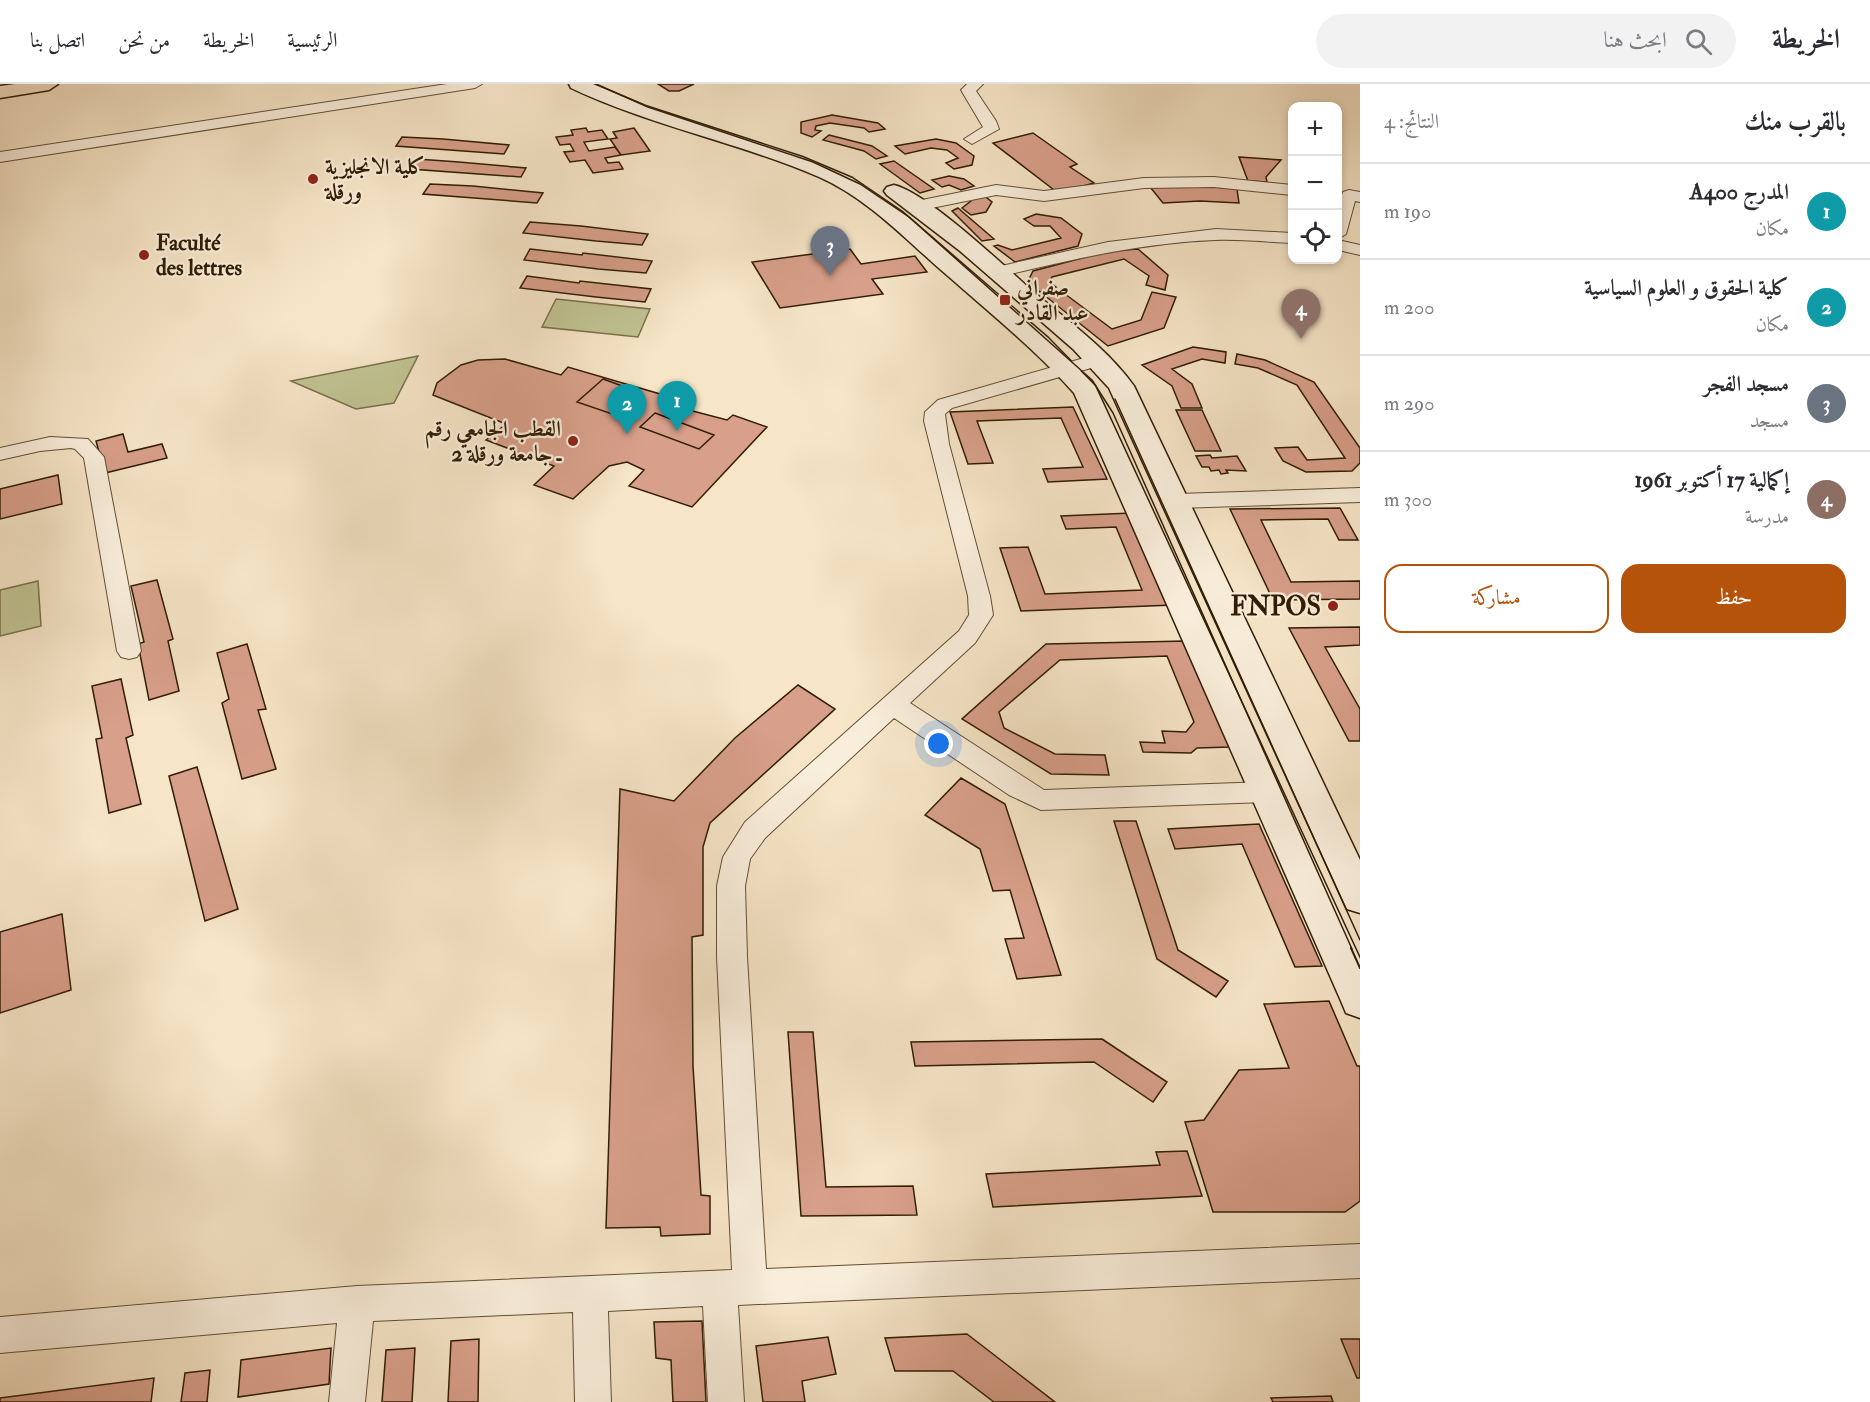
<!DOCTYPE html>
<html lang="ar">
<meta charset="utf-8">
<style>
:root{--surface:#fff;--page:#f2f2f3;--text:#2b2b33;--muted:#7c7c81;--line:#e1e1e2;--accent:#b45309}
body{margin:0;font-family:"IM FELL Double Pica",Amiri,serif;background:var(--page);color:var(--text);direction:rtl}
.controls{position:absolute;right:18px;top:18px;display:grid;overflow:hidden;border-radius:12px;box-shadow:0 3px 9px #0003}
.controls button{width:54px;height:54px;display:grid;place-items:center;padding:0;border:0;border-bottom:2px solid var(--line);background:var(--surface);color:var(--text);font:30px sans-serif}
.you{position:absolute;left:939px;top:660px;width:21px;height:21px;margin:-15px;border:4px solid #fff;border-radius:50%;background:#1a73e8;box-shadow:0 0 0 9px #1a73e833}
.badge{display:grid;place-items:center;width:39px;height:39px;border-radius:50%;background:var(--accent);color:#fff;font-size:20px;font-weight:700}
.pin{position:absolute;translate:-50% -50px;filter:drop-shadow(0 2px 3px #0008)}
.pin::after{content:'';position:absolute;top:32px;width:21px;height:18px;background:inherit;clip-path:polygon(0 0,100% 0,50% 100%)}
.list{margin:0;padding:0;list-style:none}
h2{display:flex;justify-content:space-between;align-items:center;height:78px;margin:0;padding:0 24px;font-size:26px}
h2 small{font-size:20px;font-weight:400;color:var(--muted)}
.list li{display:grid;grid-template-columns:39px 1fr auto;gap:18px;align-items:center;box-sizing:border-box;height:96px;padding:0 24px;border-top:2px solid var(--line)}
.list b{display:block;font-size:22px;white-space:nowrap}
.list p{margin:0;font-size:20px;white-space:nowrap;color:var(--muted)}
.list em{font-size:20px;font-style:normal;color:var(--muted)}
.actions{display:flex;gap:12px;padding:18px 24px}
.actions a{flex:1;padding:14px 0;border:2px solid var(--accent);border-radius:18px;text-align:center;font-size:21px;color:var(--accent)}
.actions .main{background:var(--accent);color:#fff}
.icon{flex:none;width:33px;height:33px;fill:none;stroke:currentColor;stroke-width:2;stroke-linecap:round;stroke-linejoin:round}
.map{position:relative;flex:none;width:1360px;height:1318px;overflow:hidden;direction:ltr}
header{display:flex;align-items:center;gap:36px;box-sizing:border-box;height:84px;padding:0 30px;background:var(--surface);border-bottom:2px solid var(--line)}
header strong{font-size:28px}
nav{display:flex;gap:33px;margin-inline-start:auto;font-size:21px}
.search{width:420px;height:54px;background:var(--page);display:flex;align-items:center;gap:15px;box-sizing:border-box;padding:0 21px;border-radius:33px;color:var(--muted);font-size:22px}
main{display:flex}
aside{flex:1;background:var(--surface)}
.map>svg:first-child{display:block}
</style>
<header>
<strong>الخريطة</strong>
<div class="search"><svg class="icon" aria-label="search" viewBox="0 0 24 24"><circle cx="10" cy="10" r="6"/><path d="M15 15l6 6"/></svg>ابحث هنا</div>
<nav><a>الرئيسية</a><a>الخريطة</a><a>من نحن</a><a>اتصل بنا</a></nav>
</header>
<main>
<aside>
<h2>بالقرب منك<small>النتائج: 4</small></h2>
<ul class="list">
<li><span class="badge" style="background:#0f9aa8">1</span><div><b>المدرج A400</b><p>مكان</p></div><em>190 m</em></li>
<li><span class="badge" style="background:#0f9aa8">2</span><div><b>كلية الحقوق و العلوم السياسية</b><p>مكان</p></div><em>200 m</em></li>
<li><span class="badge" style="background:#6b7280">3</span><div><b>مسجد الفجر</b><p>مسجد</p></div><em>290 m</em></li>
<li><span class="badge" style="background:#8d6e63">4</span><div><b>إكمالية 17 أكتوبر 1961</b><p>مدرسة</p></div><em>300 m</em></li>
</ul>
<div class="actions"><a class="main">حفظ</a><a>مشاركة</a></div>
</aside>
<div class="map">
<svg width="1360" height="1318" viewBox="0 0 1360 1318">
<rect width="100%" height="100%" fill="#f6e5c7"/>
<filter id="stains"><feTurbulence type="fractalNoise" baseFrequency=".00333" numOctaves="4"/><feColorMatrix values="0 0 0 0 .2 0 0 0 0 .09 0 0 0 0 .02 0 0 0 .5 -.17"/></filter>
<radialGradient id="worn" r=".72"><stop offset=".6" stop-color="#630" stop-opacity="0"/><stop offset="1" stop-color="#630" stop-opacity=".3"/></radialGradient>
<!-- green -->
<path fill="#c1c392" stroke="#79704b" stroke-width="1.5" d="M556,215L650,225L638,253L542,243Z
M418,272L394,319L356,325L291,297Z
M38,497L41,542L0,552V506Z"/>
<!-- building -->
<path fill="#d89f8a" stroke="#311d04" stroke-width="1.5" d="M658,0H694L679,7H669Z
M832,31L878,39L885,45L869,48L864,44L830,39L816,42L815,46L821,47L812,53L801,49V38Z
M586,44L588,48L602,46L608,55L584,58L589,67L615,63L621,71L605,74L608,79L619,78L623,85L593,89L585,76L570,78L564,68L574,67L570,60L560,61L556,53L573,51L571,46Z
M634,44L650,67L621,71L610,55L617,54L613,48Z
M1033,49L1077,80L1070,83L1094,99L1058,109L993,59Z
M829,51L872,62L887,72L876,75L864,67L823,56Z
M402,53L443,55L509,61L504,70L396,62Z
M936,55L956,59L974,72L972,81L954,85L946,79L958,74L947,66L931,64L905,70L895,62Z
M1239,73L1281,76L1266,93L1267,98L1248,97Z
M417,75L459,78L526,84L521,93L410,85Z
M894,77L934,105L920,109L880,80Z
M949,92L964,95L974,102L961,106L949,101L942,103L932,96Z
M430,100L473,102L543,109L537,119L423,110Z
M1195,101L1237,105L1239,119L1200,117L1163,119L1150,103Z
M982,110L992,118L986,128L971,131L962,124L971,117L967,113Z
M958,124L994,155L982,157L952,127Z
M1036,130L1061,134L1082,150L1078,162L1015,178L994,162L998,161L1012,166L1061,154L1050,142H1034L1024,135Z
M530,138L581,142L648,150L642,161L596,157L523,149Z
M530,165L582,171L583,169L652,177L646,189L598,185L524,176Z
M850,165L861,180L915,172L927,188L872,195L883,210L780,224L752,178Z
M1138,165L1168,191L1165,206L1146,201L1149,192L1124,175L1052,193L1049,198L1056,203L1040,208L1028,197L1033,187L1109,167Z
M527,192L579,199L580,197L651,205L645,218L596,213L520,204Z
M1061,207L1112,245L1141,236L1152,208L1176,213L1164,244L1108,262L1044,211Z
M1193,263L1226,268L1225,279L1202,275L1172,285L1192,300L1202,324H1181L1172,302L1142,281Z
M1237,270L1265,276L1314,298L1360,364V379L1352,387L1306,388L1283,377L1275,364L1298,363L1307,376L1345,374L1297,301L1258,284L1235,280Z
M505,275L561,291L568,283L667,312L662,319L727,336L733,331L767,343L692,423L629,402L644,386L627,378L609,382L573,415L534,401L554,382L486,356L506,340L433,311L437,299L461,281L478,276Z
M603,295L639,308L615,331L577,318Z
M1073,323L1107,395L1048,398L1043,385L1083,383L1061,334L977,337L993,379L968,380L950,328Z
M1176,326H1202L1221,367H1195Z
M655,329L714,351L699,365L640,343Z
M123,350L128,368L162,360L167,374L105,389L96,357Z
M1210,371L1212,374L1237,372L1246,387L1226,386L1228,389L1221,390L1219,386L1211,387L1209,383H1202L1196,372Z
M58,391L62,420L0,435V405Z
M1340,424L1358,456H1339L1328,435L1261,436L1291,498L1360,497V515L1273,516L1230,425Z
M1132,429L1173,521L1021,527L1000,464L1028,463L1045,510L1142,506L1116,443L1066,445L1061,432Z
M157,496L173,555L168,557L179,607L149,616L138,560L144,558L131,502Z
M1360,543V561L1325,563L1360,625V657H1349L1289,544Z
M1186,557L1230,663L1197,664L1191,669L1143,668L1140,658L1165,659L1162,647L1186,648L1194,638L1167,572L1060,576L999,628L1004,644L1055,670L1105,671L1109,691L1051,690L962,635L1046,560Z
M247,560L266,625L258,626L276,685L242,695L222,619L229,615L217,569Z
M121,595L133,651L126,654L141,720L109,729L96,655L102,654L92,602Z
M798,601L835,625L710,739L703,763V851L692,853L693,982L701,1111L710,1112V1150L661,1152L660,1143L606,1144L620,705L674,717L735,654Z
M197,683L238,825L205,837L169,692Z
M961,694L1005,720L1061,891L1017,895L1005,855L1024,854L1010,806L993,807L980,765L925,731Z
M1114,737H1136L1178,866L1228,897L1216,913L1157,875Z
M1259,740L1322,882L1295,883L1242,760L1175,765L1168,745Z
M62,830L71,906L0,929V848Z
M1329,917L1357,982H1360V1117L1345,1128H1213L1185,1038L1204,1036L1239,986L1289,984L1264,920Z
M788,948H813L826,1103L913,1102L917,1131L801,1132Z
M1102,955L1167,998L1153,1018L1094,978L915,982L911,958Z
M1187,1067L1202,1112L993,1123L986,1090L1160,1081L1156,1068Z
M702,1237L706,1318H673L671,1276L656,1274L654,1238Z
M967,1250L1055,1318H994L953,1287H895L885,1254Z
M828,1253L836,1290L802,1297L805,1318H763L756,1262Z
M479,1255L478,1318H448L451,1257Z
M1341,1255H1360V1294H1357Z
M331,1264L329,1300L238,1313L241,1276Z
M415,1264L412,1318H382L386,1266Z
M210,1286L207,1318H181L185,1289Z
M154,1294L151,1318H0V1314Z
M1331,1312L1333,1318H1273L1271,1314Z"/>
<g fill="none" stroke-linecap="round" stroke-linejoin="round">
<defs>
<path id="street" d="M447,0H482L475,4L0,78V68Z
M967,0H983L976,7L996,37L999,45L972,60L964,55L983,43L961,6Z
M1214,93L1292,101V111L1214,103L1144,104L1044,117L996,111L917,127L909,122L917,117L996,101L1044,107L1144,94Z
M1349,106L1360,108V118L1355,117L1346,150L1338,155V123L1343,108Z
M1216,145L1292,149V159C1267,158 1241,155 1215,156C1141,159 1069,176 998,193L989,188L992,184L1108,158Z
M1338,156L1360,161V171L1338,166Z
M1098,270L1105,272L1107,276L1105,280L952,324L945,330L949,360L990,512L993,531L975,559L910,619L1044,706L1266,698L1275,701L1279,708L1275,715L1266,718L1041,726L1009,711L894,634L765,754L750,775L745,802L747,873L766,1185L1360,1160V1194L738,1221L744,1318H708L703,1222L608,1227L611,1318H575L573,1228L373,1237L365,1318H329L337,1239L0,1269V1233L357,1202L732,1186L717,873V802L723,773L745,738L959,547L969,531L968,512L924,337L925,328L938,316Z
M50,353L88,355L104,373L141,567L137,573L129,575L121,573L117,567L84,374L75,365L71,364L40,367L0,376V364Z
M1360,404V418L1177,424L1169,422L1166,417L1169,412L1177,410Z"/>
<path id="secondary" d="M569,0H593L645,22L802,73L852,94L902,128L1048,254L1095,302L1360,875V934L1346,929L1341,917L1074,309C1036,266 991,230 948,192C907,157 869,115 819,93C738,58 651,42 571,4Z
M894,101C927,109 1001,179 1029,204C1065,235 1106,263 1134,302L1360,776V829L1347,825L1342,814L1109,304L1073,265L960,167L887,111L884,107L887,103Z"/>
<path id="highway" d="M15,0H58L49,6L0,14V2Z"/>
</defs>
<!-- street casing -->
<use href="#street" stroke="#624f35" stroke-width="2"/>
<!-- secondary casing -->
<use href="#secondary" stroke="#311d04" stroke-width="3"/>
<!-- highway casing -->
<use href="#highway" stroke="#311d04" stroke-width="3"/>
<!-- street -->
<use href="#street" fill="#f9eedb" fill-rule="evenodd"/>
<!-- secondary -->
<use href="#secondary" fill="#f9eedb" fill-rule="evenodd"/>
<!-- highway -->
<use href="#highway" fill="#f6e5c7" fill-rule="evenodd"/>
<!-- tram-far1 -->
<path stroke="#311d04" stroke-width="1.5" d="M596,0L648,23L813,78L860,100L909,133L1092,296L1113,329L1352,865
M1115,315L1360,856"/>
<!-- tram -->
<path stroke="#311d04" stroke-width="2" d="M1351,864L1360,884"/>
</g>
<!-- markers -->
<g fill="#8f2418" stroke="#f9eedb" stroke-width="2">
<circle cx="313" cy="95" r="6"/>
<circle cx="144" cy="171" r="6"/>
<rect x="999" y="210" width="12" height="12" rx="3"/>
<circle cx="573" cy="357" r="6"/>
<circle cx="1333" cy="522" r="6"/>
</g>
<g text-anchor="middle" stroke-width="4.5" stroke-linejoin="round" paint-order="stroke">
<!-- far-poi labels -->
<g font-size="22" font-weight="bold" fill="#311d04" stroke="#f9eedb" text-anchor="start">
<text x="325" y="90">كلية الانجليزية<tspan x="325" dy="25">ورقلة</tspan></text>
<text x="156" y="166">Faculté<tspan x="156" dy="25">des lettres</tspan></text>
<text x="1017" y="211">صفراني<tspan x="1017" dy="25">عبد القادر</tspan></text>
<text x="561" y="352" text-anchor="end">القطب الجامعي رقم<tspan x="561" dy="25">2 ـ جامعة ورقلة</tspan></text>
</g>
<!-- poi labels -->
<g font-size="26" font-weight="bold" fill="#311d04" stroke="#f9eedb" text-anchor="end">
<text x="1321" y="531">FNPOS</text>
</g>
</g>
<rect width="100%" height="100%" filter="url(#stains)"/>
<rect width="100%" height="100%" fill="url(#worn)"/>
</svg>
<div class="controls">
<button>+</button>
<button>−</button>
<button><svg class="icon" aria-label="locate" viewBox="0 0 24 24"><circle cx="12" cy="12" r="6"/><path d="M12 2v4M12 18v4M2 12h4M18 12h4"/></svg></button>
</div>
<div class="you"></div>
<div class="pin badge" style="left:677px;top:347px;background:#0f9aa8">1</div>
<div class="pin badge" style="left:627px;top:350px;background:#0f9aa8">2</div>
<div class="pin badge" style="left:830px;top:192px;background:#6b7280">3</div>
<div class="pin badge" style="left:1301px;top:255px;background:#8d6e63">4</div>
</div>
</main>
